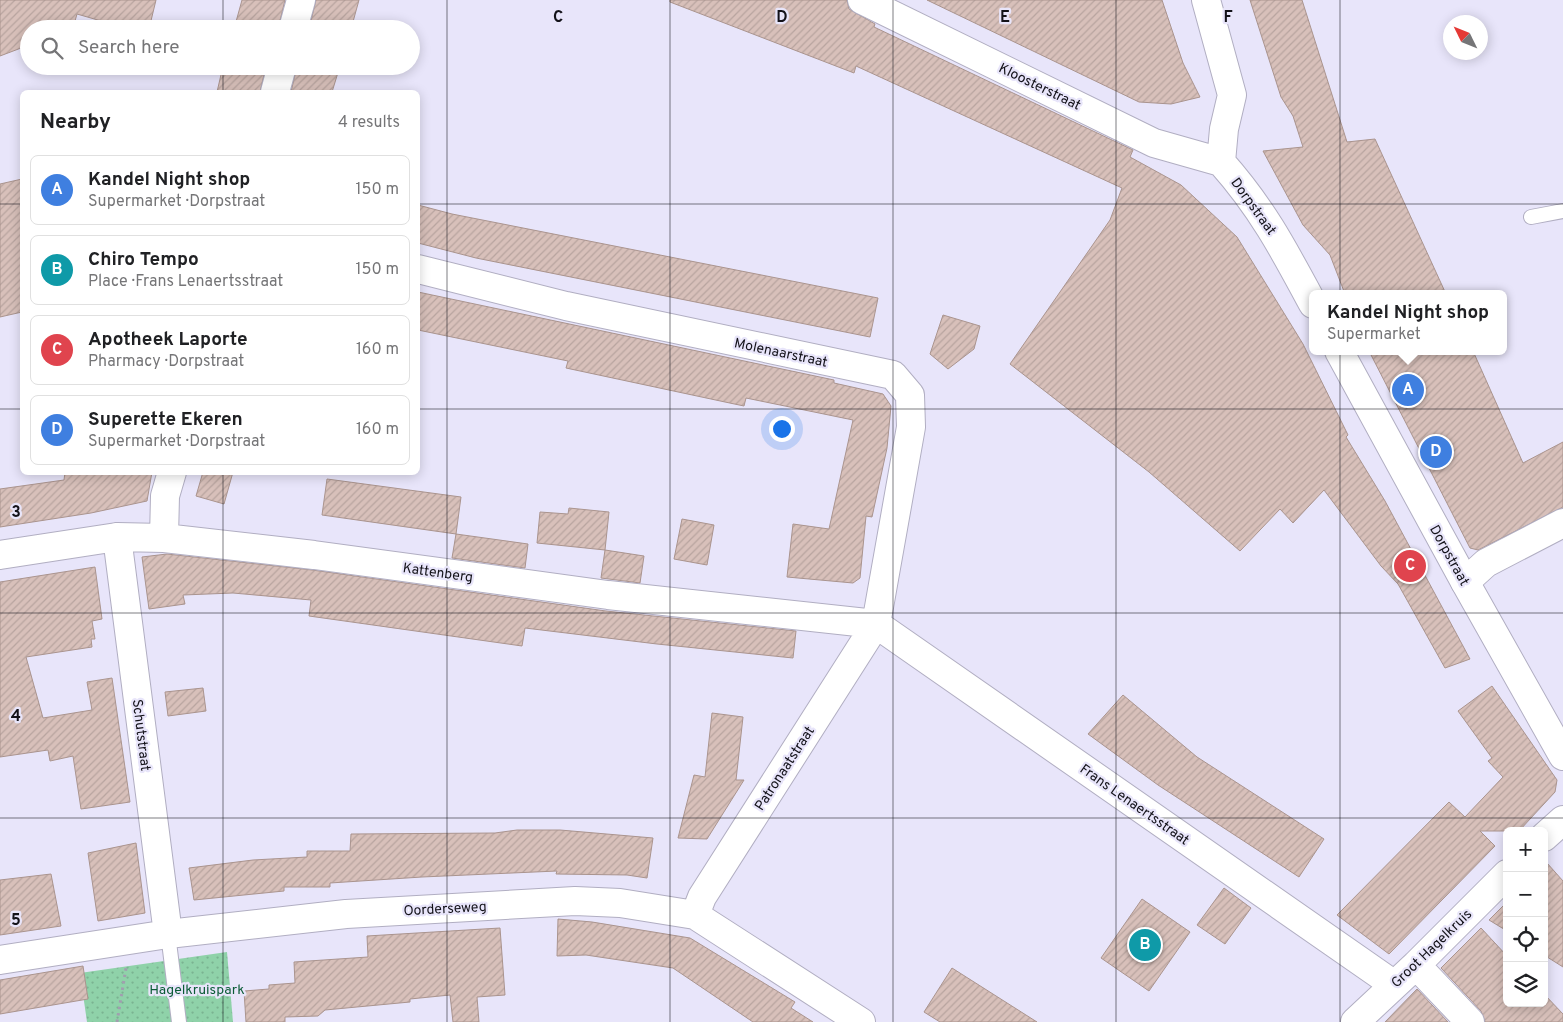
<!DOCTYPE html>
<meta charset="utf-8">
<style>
:root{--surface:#fff;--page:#f6f6f6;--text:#202124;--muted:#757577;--line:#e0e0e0;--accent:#1a73e8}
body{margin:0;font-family:Overpass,sans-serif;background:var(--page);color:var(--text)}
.controls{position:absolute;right:15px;bottom:15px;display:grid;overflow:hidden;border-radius:8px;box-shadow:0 2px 12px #0003}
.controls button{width:45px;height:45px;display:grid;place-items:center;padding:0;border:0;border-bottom:1px solid var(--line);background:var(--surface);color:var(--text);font:25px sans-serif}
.compass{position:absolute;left:1443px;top:15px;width:45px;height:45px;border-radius:50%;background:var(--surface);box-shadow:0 2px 12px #0003;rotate:313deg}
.you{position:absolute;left:781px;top:428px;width:18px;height:18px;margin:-12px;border:4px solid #fff;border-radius:50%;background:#1a73e8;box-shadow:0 0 0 8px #1a73e833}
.badge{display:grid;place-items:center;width:32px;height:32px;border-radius:50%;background:var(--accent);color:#fff;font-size:16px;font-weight:700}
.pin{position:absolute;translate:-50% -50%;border:2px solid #fff;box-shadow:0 1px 5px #0006}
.popup{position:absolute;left:1309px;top:290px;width:198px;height:65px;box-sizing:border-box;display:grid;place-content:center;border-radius:8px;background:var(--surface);filter:drop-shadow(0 1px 4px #0005);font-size:16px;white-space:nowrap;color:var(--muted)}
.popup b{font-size:19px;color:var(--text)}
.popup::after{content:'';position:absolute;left:50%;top:100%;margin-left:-10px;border:10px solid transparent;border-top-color:var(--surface)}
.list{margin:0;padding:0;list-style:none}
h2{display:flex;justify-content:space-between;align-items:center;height:65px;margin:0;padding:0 20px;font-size:21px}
h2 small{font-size:16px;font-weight:400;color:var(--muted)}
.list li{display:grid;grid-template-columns:32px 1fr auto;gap:15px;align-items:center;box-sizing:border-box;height:70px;margin:0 10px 10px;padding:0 10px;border:1px solid var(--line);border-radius:8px}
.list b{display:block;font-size:19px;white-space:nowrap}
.list p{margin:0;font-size:16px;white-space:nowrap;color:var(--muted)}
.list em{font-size:16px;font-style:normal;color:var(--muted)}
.icon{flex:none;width:28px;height:28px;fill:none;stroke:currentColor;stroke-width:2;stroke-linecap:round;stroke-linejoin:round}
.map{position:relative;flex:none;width:1563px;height:1022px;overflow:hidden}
.search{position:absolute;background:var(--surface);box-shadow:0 2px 12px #0003;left:20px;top:20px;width:400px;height:55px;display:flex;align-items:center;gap:12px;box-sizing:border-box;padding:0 18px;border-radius:28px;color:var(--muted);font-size:19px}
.panel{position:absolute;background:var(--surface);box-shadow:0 2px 12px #0003;left:20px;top:90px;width:400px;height:385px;border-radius:8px}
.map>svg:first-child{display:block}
</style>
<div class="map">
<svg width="1563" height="1022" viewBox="0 0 1563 1022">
<defs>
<pattern id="park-dots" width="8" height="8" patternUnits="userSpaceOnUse" patternTransform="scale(1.25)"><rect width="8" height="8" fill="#8fd2a9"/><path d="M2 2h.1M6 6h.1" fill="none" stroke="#7ab391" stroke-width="1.8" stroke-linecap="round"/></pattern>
<pattern id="building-hatch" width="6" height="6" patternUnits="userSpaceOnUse" patternTransform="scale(1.25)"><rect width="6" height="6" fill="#d8c0ba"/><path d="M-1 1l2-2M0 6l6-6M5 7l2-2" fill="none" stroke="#b8a49f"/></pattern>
</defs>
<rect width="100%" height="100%" fill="#e8e5fa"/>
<!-- park -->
<path fill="url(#park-dots)" d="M227,952L233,1022H87L80,973Z"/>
<!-- building -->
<path fill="url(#building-hatch)" stroke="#aa948e" d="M0,0H156L149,29H129L77,14L73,28L29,29V45L0,56Z
M242,0H285L278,29H234Z
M316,0H359L351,29H309Z
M670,0H847L849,9L875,24L874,27L1133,150L1130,157L1181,185L1237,237L1303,344L1348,435L1346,437L1385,501L1470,659L1445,668L1398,584L1381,566L1324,490L1293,523L1280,509L1240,551L1149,472L1010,364L1110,220L1122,188L856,66L854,73L670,2Z
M927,0H1162L1183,63L1200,97L1171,104L1139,102Z
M1250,0H1302L1347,142L1375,139L1446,294H1345L1330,255L1303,225L1263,151L1303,147L1293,116L1281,97Z
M223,66H266L260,92H217Z
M297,66H340L332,92H291Z
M22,179V312L0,317V184Z
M418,205L452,214L878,298L870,337L476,258L418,243Z
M418,292L834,380V383L883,394L891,406L887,448L872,517L866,516L860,578L853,583L787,577L793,524L829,529L853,420L746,398L744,406L725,402L566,368L568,361L418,330Z
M943,315L980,326L974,349L948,369L930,354Z
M1369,351H1473L1523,463L1563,442V507L1478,550L1470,548Z
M65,472H152L147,501L91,513L0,527V489L64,480Z
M203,472H233L224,504L196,496Z
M327,479L461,497L456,534L528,544L525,568L452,558L456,534L322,515Z
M569,508L609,512L605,550L537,543L540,512L568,514Z
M682,519L714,525L707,565L674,559Z
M605,550L644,556L640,583L601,578Z
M167,554L312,570L606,611L796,631L793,658L657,644L525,628L522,646L309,616L311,600L233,593L183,595L185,604L149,609L142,557Z
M95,567L102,619L92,621L95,639H91L92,647L26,657L43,718L92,710L87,682L112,678L130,802L81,809L73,756L50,761L48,750L0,757V582Z
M1492,686L1557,780L1555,792L1519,831H1480L1495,846L1389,954L1337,915L1449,802L1465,817L1503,777L1488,761L1492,758L1458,711Z
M203,688L206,711L168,716L165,692Z
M1123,695L1197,757L1324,839L1299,877L1158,785L1088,734Z
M712,713L743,717L736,780H744L707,839L678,838L694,775L705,777Z
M517,830H560L653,838L647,878L627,875L556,874L557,871L422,877L330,883V887H284V891L194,900L189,868L253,860L307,857V851H350L351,834L495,833Z
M136,843L145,913L98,921L88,853Z
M1547,863L1563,881V967L1544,955V866Z
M51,874L61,926L0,935V880Z
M1224,888L1251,908L1225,944L1197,925Z
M1142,899L1190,932L1149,991L1101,958Z
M1507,902V931L1489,920Z
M558,919L592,922L690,938L795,1002L791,1008L813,1022H753L673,968L586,955L557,956Z
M500,928L505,995L477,997L479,1022H453L450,995L410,999V1002L325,1010L318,1016L285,1017V1022H246L244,991L269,989V985L295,983L294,962L368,957L367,936Z
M1481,928L1507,956V1003H1544V994L1563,1014V1022H1485L1481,1011L1441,968Z
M83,966L88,999L0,1014V980Z
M952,968L1037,1022H940L924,1012Z
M1417,989L1448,1022H1385Z"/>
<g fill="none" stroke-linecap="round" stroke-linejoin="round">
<defs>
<path id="lane" d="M1531,217L1563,211
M168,934L179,1022"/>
<path id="street" d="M293,29L301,0
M275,92L282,66
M418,269L566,306L893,375L910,395L911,427L876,624L702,897L695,915
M117,537L168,934
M164,538L165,496L172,472
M0,555L117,537L164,538L314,555L608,595L876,624L1393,984
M1465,582L1486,563L1563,523
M1544,837L1563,820
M0,960L168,934L346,914L575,901L620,903L695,915L861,1022
M1416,965L1470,1022
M1355,1022L1416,965L1507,874"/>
<path id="secondary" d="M862,0L1154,143L1221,162
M1206,0L1232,95L1224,129L1221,162
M1221,162C1262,208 1284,250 1313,304
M1339,351L1465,582L1563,756"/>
</defs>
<!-- lane casing -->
<use href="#lane" stroke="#b1aec2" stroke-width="16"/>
<!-- street casing -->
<use href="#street" stroke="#b1aec2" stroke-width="30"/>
<!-- secondary casing -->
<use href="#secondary" stroke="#b1aec2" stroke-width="30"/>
<!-- path -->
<path stroke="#a19eaf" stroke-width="3" stroke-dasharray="2.5 4" stroke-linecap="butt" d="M117,1022L126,968"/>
<!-- lane -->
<use href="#lane" stroke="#fff" stroke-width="14"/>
<!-- street -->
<use href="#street" stroke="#fff" stroke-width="28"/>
<!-- secondary -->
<use href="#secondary" stroke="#fff" stroke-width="28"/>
</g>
<!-- grid -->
<path fill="none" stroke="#131219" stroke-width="1" stroke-opacity="0.55" d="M223,0V29M447,0V1022M670,0V1022M893,0V1022M1116,0V1022M1340,0V1022M223,66V92M0,204H22M418,204H1563M0,409H22M418,409H1563M223,472V1022M0,613H1563M0,818H1563"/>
<g text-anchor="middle" stroke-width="4.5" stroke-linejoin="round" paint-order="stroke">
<!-- street labels -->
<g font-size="14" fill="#131219" stroke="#e8e5fa">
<text transform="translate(1040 86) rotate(26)" y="5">Kloosterstraat</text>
<text transform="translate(1254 206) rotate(54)" y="5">Dorpstraat</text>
<text transform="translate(781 352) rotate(12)" y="5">Molenaarstraat</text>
<text transform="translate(1450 555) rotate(61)" y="5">Dorpstraat</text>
<text transform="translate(438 572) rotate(8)" y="5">Kattenberg</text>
<text transform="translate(142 735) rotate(83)" y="5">Schutstraat</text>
<text transform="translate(784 768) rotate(-57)" y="5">Patronaatstraat</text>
<text transform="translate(1135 804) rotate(35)" y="5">Frans Lenaertsstraat</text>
<text transform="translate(445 908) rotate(-3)" y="5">Oorderseweg</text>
<text transform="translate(1431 948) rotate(-44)" y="5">Groot Hagelkruis</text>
</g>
<!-- park labels -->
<g font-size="14" fill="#0b5c37" stroke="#e8e5fa">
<text x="197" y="994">Hagelkruispark</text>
</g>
</g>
<g font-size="16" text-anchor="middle" font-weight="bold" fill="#131219" stroke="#e8e5fa" stroke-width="4.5" stroke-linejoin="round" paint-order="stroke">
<text x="558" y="22">C</text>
<text x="782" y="22">D</text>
<text x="1005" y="22">E</text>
<text x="1228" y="22">F</text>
<text x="16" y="517">3</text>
<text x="16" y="721">4</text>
<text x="16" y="925">5</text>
</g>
</svg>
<div class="controls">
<button>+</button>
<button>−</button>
<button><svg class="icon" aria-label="locate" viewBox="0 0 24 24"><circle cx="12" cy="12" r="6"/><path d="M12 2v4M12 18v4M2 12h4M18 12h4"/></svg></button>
<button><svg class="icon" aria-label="layers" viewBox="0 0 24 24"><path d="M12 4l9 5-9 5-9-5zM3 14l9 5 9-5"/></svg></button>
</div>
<svg class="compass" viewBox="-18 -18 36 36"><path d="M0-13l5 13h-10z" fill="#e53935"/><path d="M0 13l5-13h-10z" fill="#757577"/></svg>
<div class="you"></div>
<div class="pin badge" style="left:1408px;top:390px;background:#3f7fe0">A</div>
<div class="popup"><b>Kandel Night shop</b>Supermarket</div>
<div class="pin badge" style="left:1145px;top:945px;background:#0f9aa8">B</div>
<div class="pin badge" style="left:1410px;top:566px;background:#e0444e">C</div>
<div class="pin badge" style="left:1436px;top:452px;background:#3f7fe0">D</div>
<div class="search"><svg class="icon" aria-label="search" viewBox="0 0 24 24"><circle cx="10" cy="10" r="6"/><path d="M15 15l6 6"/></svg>Search here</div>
<section class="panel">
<h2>Nearby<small>4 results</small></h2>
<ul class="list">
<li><span class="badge" style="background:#3f7fe0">A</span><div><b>Kandel Night shop</b><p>Supermarket · Dorpstraat</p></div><em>150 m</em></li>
<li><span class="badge" style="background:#0f9aa8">B</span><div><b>Chiro Tempo</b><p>Place · Frans Lenaertsstraat</p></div><em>150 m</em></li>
<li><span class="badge" style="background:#e0444e">C</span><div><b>Apotheek Laporte</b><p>Pharmacy · Dorpstraat</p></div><em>160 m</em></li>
<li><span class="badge" style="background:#3f7fe0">D</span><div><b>Superette Ekeren</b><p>Supermarket · Dorpstraat</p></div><em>160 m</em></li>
</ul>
</section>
</div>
